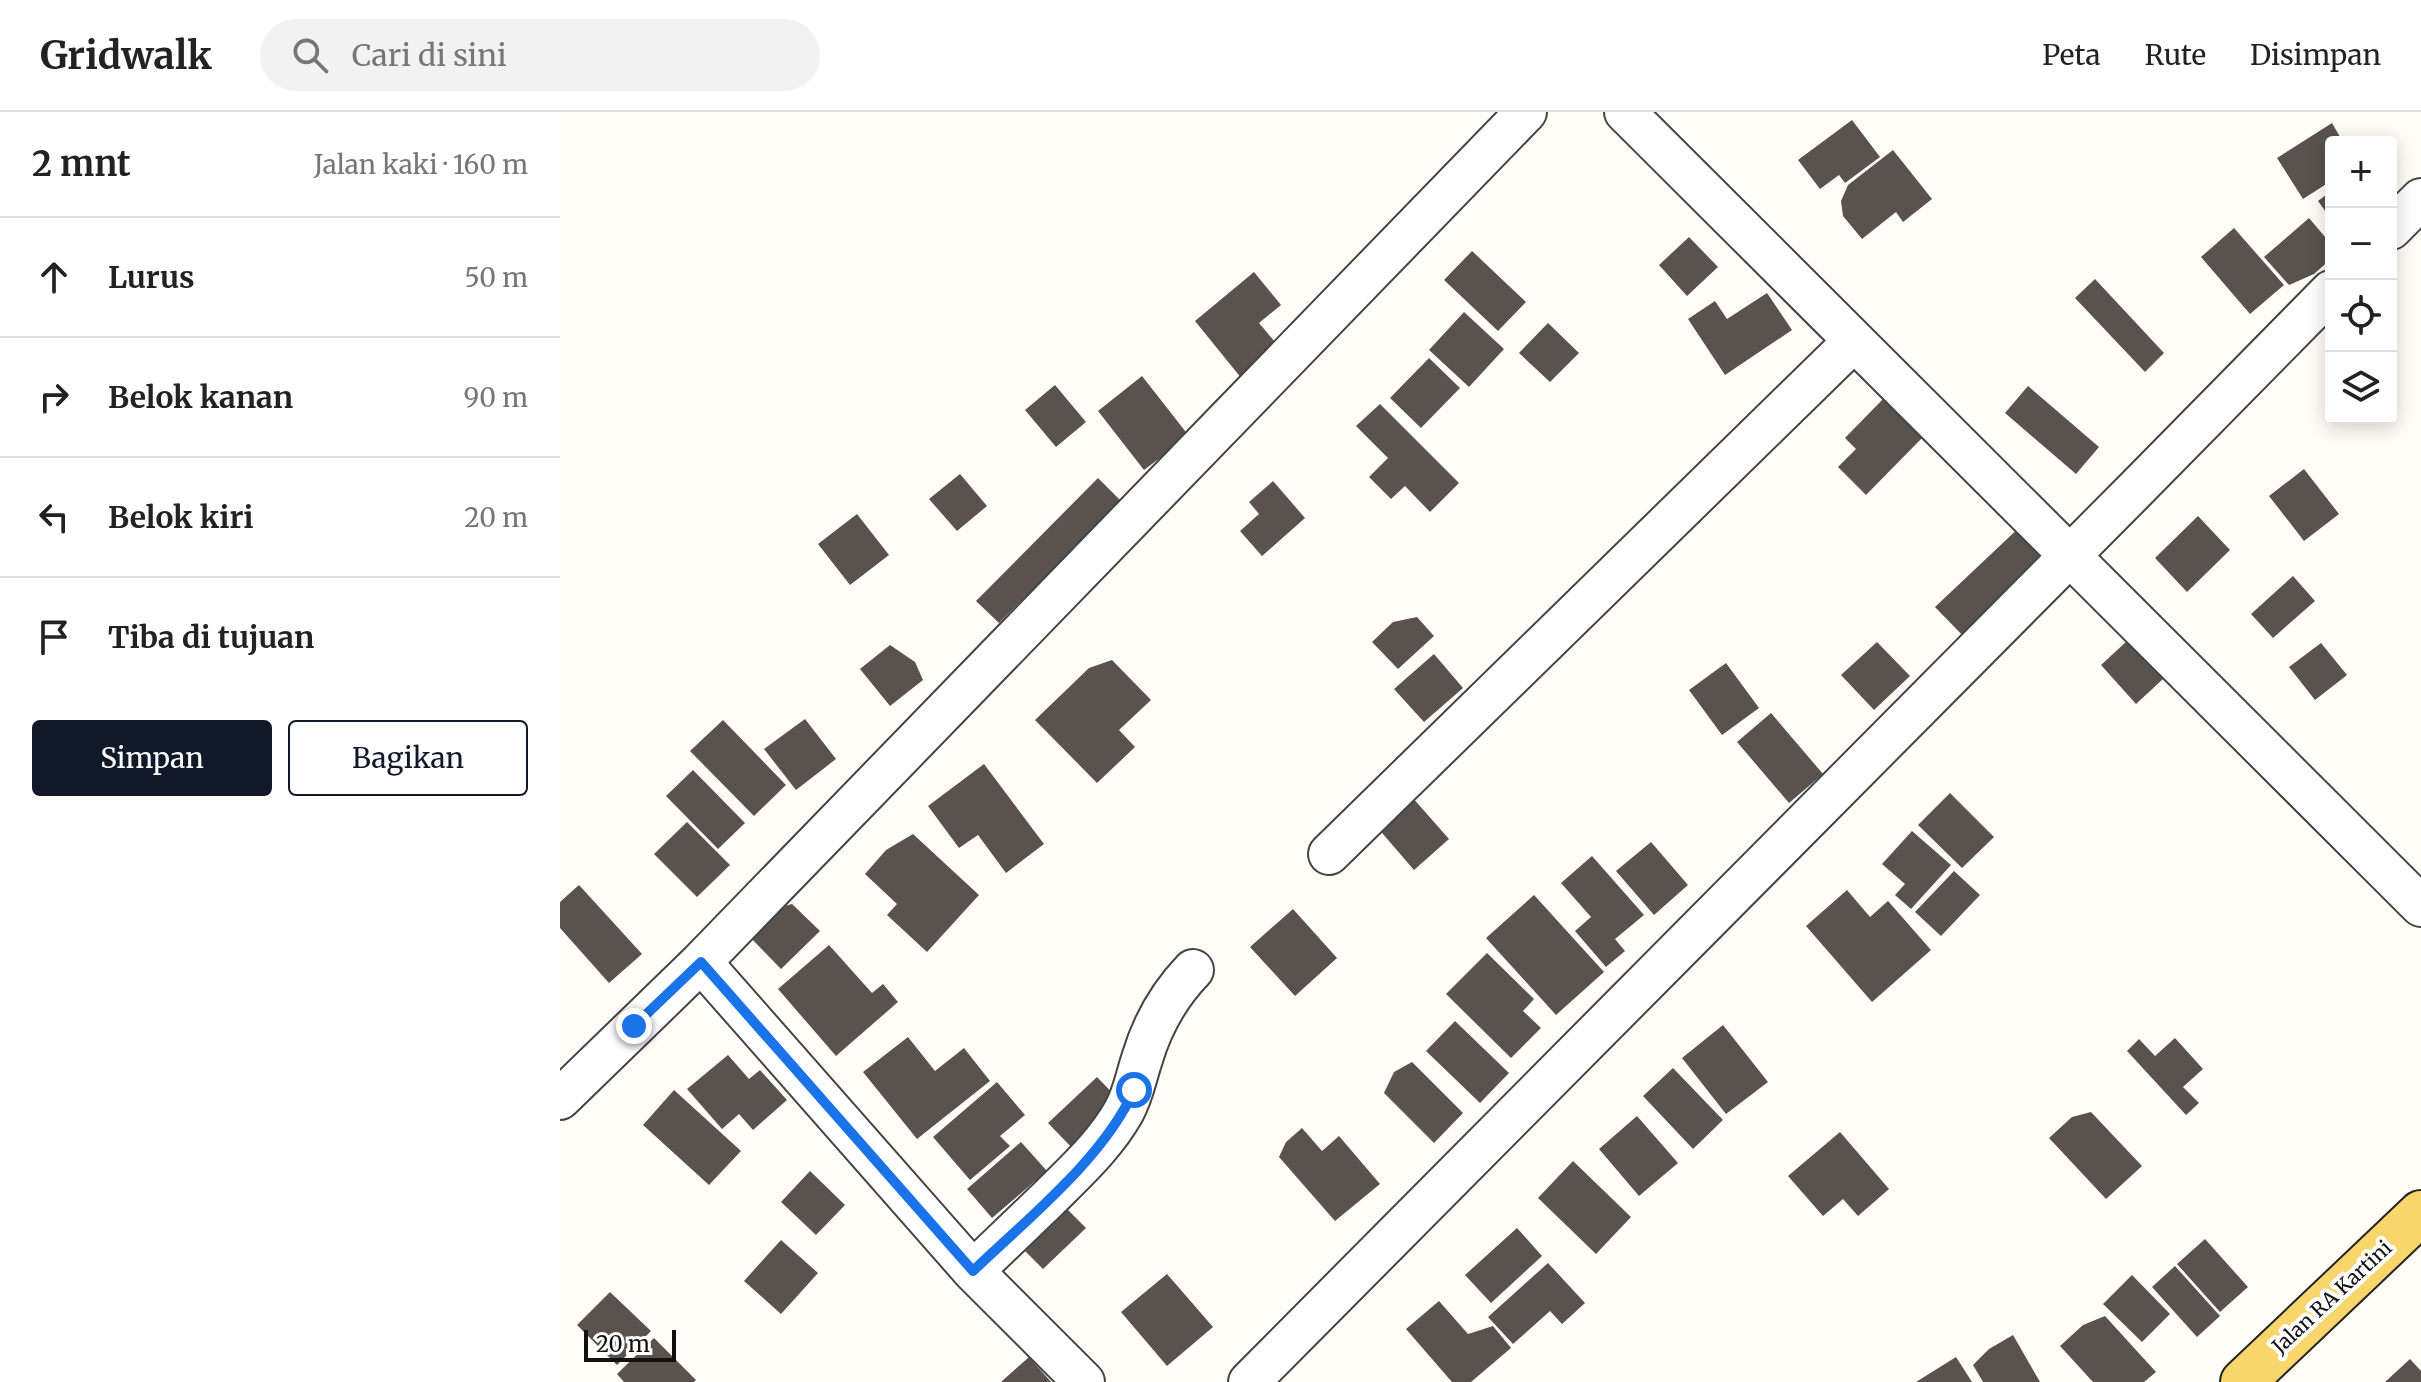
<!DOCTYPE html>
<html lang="id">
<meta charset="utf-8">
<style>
:root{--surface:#fff;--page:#f2f2f2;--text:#222;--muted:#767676;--line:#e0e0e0;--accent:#111827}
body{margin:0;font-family:Merriweather,serif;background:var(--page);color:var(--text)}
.controls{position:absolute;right:24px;top:24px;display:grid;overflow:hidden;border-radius:8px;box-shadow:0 4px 20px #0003}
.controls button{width:72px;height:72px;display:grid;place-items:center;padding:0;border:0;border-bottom:2px solid var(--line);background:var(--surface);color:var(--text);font:40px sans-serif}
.scale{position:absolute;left:24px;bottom:20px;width:92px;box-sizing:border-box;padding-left:8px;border:4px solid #111;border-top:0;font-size:22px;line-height:28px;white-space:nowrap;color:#111;-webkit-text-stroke:6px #fff;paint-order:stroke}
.stop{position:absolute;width:24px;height:24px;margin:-18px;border:6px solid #1a73e8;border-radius:50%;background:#fff}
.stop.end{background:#1a73e8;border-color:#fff;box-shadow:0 2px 8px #0008}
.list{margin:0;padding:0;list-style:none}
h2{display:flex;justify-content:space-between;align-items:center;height:104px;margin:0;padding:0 32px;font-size:34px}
h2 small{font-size:26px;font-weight:400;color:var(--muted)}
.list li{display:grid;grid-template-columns:52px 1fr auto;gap:24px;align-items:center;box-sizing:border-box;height:120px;padding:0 32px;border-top:2px solid var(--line)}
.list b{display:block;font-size:30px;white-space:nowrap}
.list em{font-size:26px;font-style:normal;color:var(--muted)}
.actions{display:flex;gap:16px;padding:24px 32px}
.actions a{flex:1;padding:18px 0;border:2px solid var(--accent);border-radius:8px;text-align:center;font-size:28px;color:var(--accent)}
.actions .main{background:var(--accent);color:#fff}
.icon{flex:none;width:44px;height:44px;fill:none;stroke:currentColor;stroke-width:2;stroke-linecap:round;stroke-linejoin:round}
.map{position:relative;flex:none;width:1861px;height:1270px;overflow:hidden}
header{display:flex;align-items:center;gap:48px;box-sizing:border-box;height:112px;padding:0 40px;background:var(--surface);border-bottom:2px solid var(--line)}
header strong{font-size:38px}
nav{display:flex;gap:44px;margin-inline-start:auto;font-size:28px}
.search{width:560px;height:72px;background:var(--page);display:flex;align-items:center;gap:20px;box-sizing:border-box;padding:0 28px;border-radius:44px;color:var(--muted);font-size:30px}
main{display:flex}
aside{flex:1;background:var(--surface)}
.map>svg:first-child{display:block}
</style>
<header>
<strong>Gridwalk</strong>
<div class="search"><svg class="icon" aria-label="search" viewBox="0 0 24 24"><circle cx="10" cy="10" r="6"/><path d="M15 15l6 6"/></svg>Cari di sini</div>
<nav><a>Peta</a><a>Rute</a><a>Disimpan</a></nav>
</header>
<main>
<aside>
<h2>2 mnt<small>Jalan kaki · 160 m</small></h2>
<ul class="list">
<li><svg class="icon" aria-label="ahead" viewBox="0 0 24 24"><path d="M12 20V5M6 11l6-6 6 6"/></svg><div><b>Lurus</b></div><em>50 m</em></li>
<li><svg class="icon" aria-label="right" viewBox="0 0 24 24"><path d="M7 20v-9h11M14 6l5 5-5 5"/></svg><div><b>Belok kanan</b></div><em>90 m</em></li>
<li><svg class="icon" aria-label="left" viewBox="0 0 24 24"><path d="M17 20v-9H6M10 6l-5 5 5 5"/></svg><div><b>Belok kiri</b></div><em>20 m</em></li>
<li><svg class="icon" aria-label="arrive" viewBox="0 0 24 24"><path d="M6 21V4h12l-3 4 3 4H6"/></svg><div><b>Tiba di tujuan</b></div></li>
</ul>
<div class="actions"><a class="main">Simpan</a><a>Bagikan</a></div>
</aside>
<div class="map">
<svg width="1861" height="1270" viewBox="0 0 1861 1270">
<rect width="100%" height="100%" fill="#fffdf5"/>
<!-- building -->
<path fill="#5a524d" d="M1292,8L1320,45L1285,71L1279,63L1260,77L1238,48Z
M1772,11L1783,30H1771V69L1743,87L1717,46Z
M1333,38L1372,87L1343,110L1336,100L1302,127L1283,104L1281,89L1288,73Z
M1771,79V107L1758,89Z
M1749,106L1771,132V147L1754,162L1729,173L1704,145Z
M1674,116L1724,173L1690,202L1641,145Z
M1129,125L1158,155L1127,184L1099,153Z
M912,139L966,190L938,219L884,168Z
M694,160L721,193L699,211L720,236L682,267L635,209Z
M1535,167L1604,241L1585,260L1515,186Z
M1207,181L1232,218L1165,263L1128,207L1155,189L1167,207Z
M904,200L944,237L909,275L869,238Z
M988,211L1019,241L990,270L959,241Z
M869,246L900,276L861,316L830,286Z
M582,264L629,324L584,358L538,299Z
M495,273L526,310L496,335L465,298Z
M1468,274L1539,335L1516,362L1445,301Z
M1323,287L1362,326L1306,383L1278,355L1296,337L1285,326Z
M820,292L899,371L870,400L845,374L831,387L809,365L828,346L796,314Z
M1744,357L1779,402L1744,429L1709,384Z
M400,362L427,394L397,419L369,387Z
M538,366L561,389L439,511L416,489Z
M713,369L745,406L702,444L680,419L699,402L689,390Z
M297,402L329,443L290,473L258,432Z
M1638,404L1670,438L1627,480L1595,446Z
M1464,411L1497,446L1409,530L1375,495Z
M1733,464L1755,489L1713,526L1691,502Z
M857,505L874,524L838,557L812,530L833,510Z
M1567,529L1603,567L1576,592L1541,553Z
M1317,530L1350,564L1314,598L1281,563Z
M1761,531L1787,563L1755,588L1729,555Z
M330,533L355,550L363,568L330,594L300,557Z
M874,542L903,576L864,610L834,577Z
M552,548L591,588L559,618L575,635L537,671L475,608L529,556Z
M1166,551L1199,596L1162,623L1129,578Z
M1211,601L1263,662L1229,691L1177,630Z
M245,607L276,647L236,678L204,637Z
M163,608L226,673L194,704L130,639Z
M424,652L484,732L446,761L418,723L399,736L368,694Z
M133,658L185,711L158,737L106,684Z
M844,676L889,727L854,758L810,707Z
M1390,681L1434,725L1402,756L1358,713Z
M127,710L170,753L137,785L94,742Z
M1352,719L1391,753L1351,797L1335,783L1345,772L1322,752Z
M353,722L419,783L367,840L327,803L337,792L305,762L326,738Z
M1091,730L1128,773L1094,803L1056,759Z
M1032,744L1084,803L1055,827L1065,839L1046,855L1015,819L1031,805L1001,771Z
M1394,759L1420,783L1381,824L1355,800Z
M19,773L82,842L49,871L0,816V790Z
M1287,778L1310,805L1328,789L1371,838L1312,890L1246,814Z
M974,783L1044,860L996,903L926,826Z
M232,792L260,819L221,857L189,824L217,796Z
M733,797L777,846L735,884L690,835Z
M269,833L312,881L323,872L338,890L276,944L218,877Z
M927,841L974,887L963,899L981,916L951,946L886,882Z
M895,909L949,961L920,991L866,939Z
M1163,913L1208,970L1166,1002L1122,946Z
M348,925L375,959L404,936L430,969L357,1027L303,960Z
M1615,926L1643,957L1623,975L1639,991L1626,1003L1567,939L1579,927L1595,944Z
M168,943L189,967L200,958L227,988L193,1018L179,1002L162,1017L127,977Z
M852,950L903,1001L874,1031L824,981L834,960Z
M1113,956L1163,1008L1133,1037L1083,984Z
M537,965L565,994L517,1041L488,1011Z
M437,970L465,1003L440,1024L450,1034L410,1068L373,1025Z
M114,978L181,1039L149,1073L83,1013Z
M1531,1000L1582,1054L1546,1087L1489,1026L1512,1005Z
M1077,1004L1118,1051L1079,1084L1039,1037Z
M742,1016L762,1039L779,1024L820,1072L775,1109L719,1045L726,1030Z
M1280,1020L1329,1077L1298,1104L1283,1087L1263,1104L1228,1064Z
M461,1030L487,1059L432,1106L407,1077Z
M1013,1049L1071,1105L1036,1142L978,1086Z
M250,1059L285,1093L256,1123L221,1090Z
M500,1090L526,1116L483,1157L457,1131Z
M957,1116L982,1144L931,1191L905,1163Z
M1645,1127L1688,1175L1660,1200L1617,1152Z
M221,1128L258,1161L221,1202L184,1169Z
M988,1151L1025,1191L1002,1212L990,1199L953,1232L928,1205Z
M1615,1154L1660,1204L1637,1225L1592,1175Z
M607,1162L653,1215L607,1254L561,1200Z
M1572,1163L1610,1202L1582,1230L1543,1192Z
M50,1180L91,1219L57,1253L17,1213Z
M879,1189L908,1222L933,1214L951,1236L911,1270H892L846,1217Z
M1545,1204L1596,1260L1584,1270H1533L1500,1234L1523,1213Z
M1453,1223L1480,1270H1423L1413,1253L1429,1237Z
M94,1226L136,1268L134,1270H64L57,1262Z
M469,1245L491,1270H441Z
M1396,1245L1412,1270H1356Z
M1850,1247L1861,1259V1270H1825Z"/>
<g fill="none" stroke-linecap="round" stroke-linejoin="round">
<defs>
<path id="minor" d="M1065,0L1861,794
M1831,117L1861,87
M769,742L1294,229
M141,850L413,1159L524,1270
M0,987L141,850L966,0
M413,1159C438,1135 463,1111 488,1087C515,1060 545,1033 564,999C573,983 576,965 582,947C592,913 608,884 633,858
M689,1270L1578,375L1771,179"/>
<path id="major" d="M1683,1270L1861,1101"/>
</defs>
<!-- minor casing -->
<use href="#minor" stroke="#444" stroke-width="44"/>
<!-- major casing -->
<use href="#major" stroke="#222" stroke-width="48"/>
<!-- minor -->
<use href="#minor" stroke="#fff" stroke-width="40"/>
<!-- major -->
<use href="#major" stroke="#f9d66b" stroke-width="44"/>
</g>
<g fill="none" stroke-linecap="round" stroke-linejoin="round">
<!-- route -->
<path stroke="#1a73e8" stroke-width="10" d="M74,914L141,850L413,1159C466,1108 544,1046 574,978"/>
</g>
<g text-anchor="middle" stroke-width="8" stroke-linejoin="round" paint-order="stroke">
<!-- street labels -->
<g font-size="20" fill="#111" stroke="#fff">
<text transform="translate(1772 1185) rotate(-43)" y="7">Jalan RA Kartini</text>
</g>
</g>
</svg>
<div class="controls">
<button>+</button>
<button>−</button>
<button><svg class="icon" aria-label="locate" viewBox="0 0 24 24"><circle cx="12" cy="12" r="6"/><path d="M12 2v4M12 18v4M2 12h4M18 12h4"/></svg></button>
<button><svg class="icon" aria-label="layers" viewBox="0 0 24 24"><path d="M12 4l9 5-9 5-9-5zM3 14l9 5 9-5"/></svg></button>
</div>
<div class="scale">20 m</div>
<div class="stop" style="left:574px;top:978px"></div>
<div class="stop end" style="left:74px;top:914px"></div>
</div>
</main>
